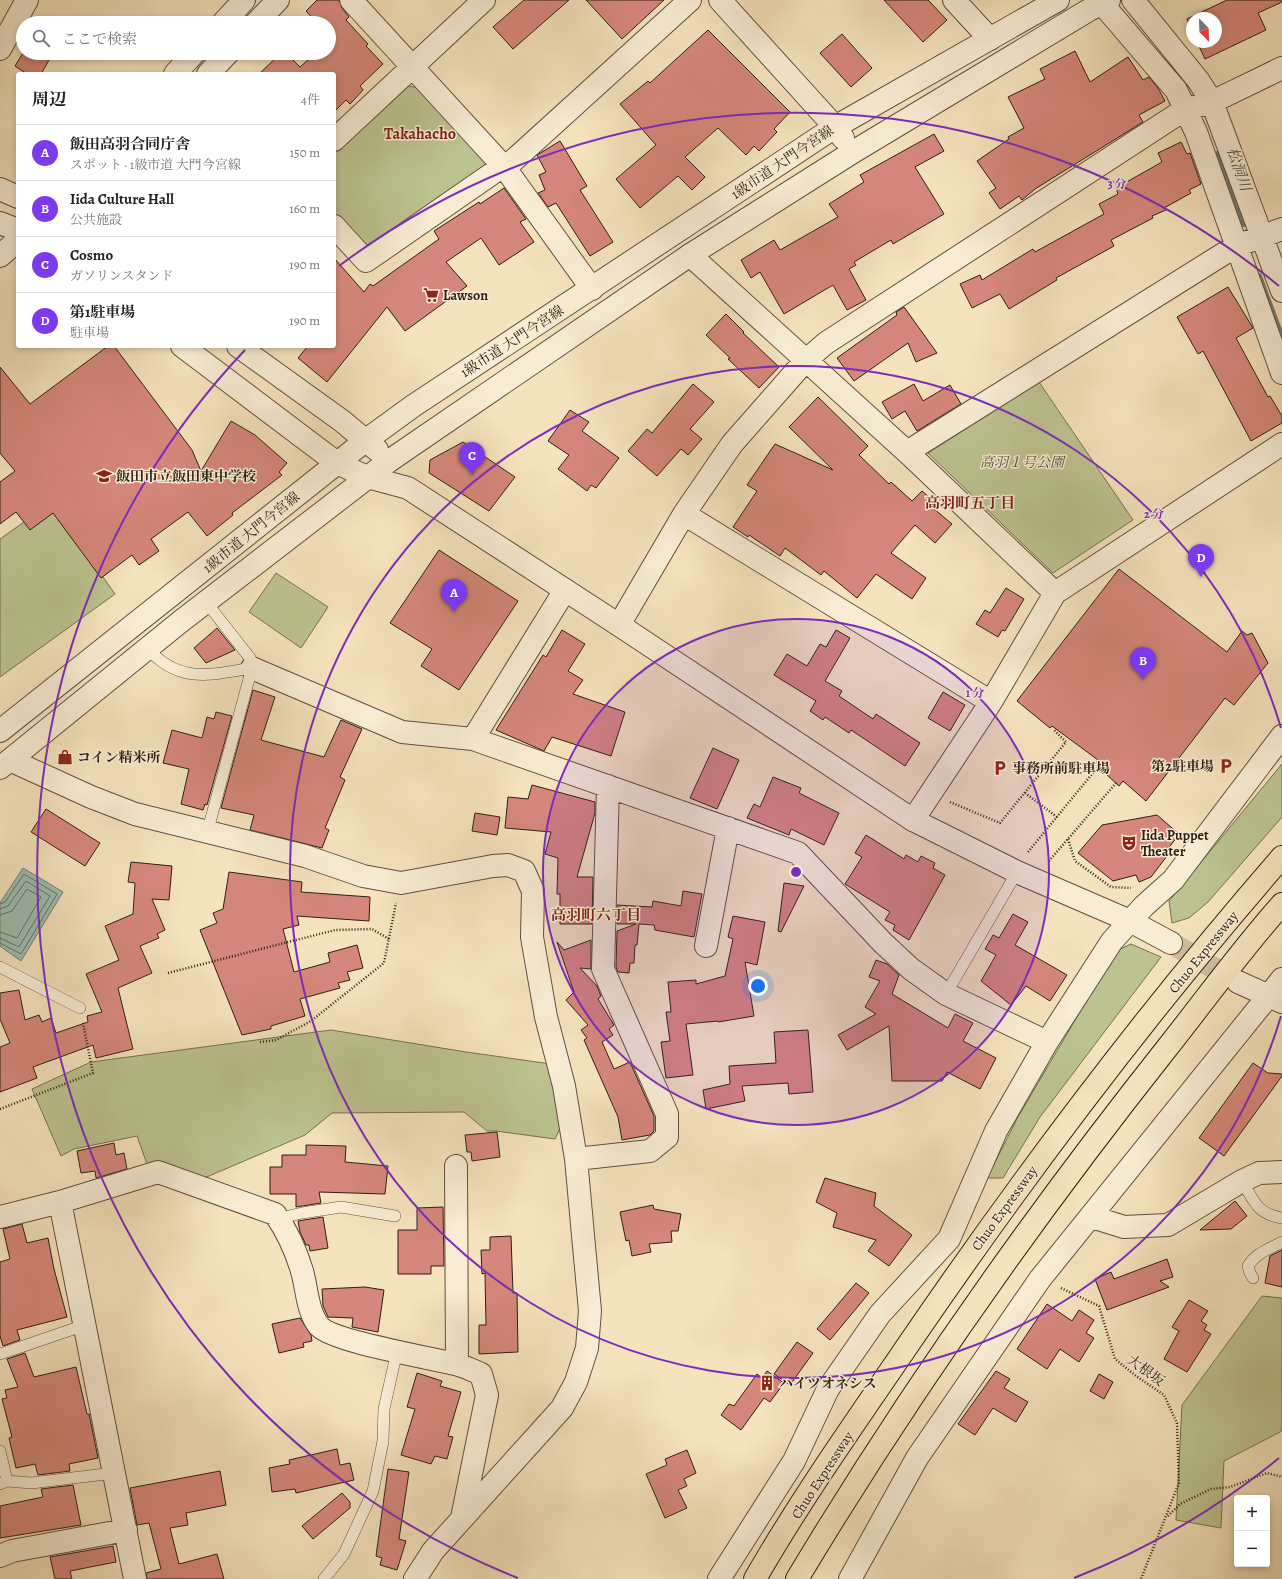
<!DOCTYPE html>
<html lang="ja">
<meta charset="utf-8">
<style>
:root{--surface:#fff;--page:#f2f2f2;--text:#222;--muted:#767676;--line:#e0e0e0;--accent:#7c3aed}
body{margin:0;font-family:Alegreya,"Noto Serif JP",serif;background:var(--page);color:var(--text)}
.controls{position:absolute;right:12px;bottom:12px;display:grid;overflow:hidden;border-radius:4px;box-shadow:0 2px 6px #0003}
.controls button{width:36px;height:36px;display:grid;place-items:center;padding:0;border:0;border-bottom:1px solid var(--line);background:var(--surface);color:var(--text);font:20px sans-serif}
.compass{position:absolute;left:1186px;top:12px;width:36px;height:36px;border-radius:50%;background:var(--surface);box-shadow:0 2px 6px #0003;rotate:157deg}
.you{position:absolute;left:758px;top:986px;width:14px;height:14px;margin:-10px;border:3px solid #fff;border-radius:50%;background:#1a73e8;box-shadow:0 0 0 6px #1a73e833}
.badge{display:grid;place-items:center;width:26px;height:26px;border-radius:50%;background:var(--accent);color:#fff;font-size:13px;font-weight:700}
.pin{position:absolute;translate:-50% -33px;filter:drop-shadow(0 1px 2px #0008)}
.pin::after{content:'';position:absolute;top:21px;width:14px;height:12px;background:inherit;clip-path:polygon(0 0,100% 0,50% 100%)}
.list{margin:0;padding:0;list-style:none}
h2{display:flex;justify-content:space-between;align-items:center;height:52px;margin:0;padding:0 16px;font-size:17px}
h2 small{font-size:13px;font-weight:400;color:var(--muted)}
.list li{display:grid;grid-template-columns:26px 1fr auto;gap:12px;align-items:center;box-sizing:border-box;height:56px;padding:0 16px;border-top:1px solid var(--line)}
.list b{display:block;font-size:15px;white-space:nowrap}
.list p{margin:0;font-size:13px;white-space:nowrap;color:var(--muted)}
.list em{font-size:13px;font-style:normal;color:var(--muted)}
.icon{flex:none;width:22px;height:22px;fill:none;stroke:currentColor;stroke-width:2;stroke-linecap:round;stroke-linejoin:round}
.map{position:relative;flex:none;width:1282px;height:1579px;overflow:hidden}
.search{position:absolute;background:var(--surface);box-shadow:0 2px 6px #0003;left:16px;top:16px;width:320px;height:44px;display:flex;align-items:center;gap:10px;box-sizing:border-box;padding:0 14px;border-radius:22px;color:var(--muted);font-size:15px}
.panel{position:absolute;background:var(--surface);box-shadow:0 2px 6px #0003;left:16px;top:72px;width:320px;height:276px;border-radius:4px}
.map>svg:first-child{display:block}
</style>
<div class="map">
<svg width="1282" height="1579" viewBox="0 0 1282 1579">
<rect width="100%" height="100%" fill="#f5e3bd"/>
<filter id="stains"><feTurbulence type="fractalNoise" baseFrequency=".005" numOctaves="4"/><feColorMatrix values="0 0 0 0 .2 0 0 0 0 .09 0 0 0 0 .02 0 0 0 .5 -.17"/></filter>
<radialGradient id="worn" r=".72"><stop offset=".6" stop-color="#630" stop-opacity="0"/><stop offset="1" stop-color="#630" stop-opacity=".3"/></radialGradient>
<!-- green -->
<path fill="#bcc390" stroke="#757054" d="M404,85L418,88L489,165L366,250L334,216V149Z
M1039,382L1133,520L1053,573L928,453Z
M51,503L115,594L0,677V539Z
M276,573L328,607L301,648L249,612Z
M1282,764V817L1208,902L1189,918L1172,923L1169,901Z
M1131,944L1161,957L1040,1117L1003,1178H987L1018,1117L1116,951Z
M331,1030L466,1052L551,1064L561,1126L555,1139L496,1131H487L464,1112L332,1113L305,1135L195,1182L153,1181L137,1136L74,1149L61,1156L32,1089L91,1062Z
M1262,1296L1282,1298V1431L1224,1461L1221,1528L1176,1520L1182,1405Z"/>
<!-- water -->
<path fill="#9cbeb3" stroke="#707e75" d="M23,868L63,892L21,961L0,946V903Z"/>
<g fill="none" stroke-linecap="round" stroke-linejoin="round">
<!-- shore -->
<path stroke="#656e65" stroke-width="1" d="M0,904L5,902L24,874L57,894L21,954L0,943
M0,909L8,906L26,881L50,896L19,947L0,938
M0,915L12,911L27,889L41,897L17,938L0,932"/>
<!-- stream -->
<path stroke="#707e75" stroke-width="6" d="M1219,153L1244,224
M1259,276L1282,338"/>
</g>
<!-- building -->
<path fill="#d5877b" stroke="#2e1e17" d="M317,0H339L342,8L349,17L346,20L368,44L366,46L383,64L360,86L363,90L350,104L346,100L334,112V74H259L281,53H286L300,67L316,53H329V41L333,38L329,34V23H317L306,11Z
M524,0H569L513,49L493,27Z
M586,0H664L622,39Z
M884,0H928L947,20L923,42Z
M1227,0H1282V2L1258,13L1266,30L1205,59L1197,42H1216V18H1192V30L1187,19Z
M708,30L790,112L774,129L777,132L759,151L754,146L746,155L718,128L685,157L705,177L692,190L678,176L640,208L616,179L656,145L620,104L648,81L650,83Z
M842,34L872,68L851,87L820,53Z
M1075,51L1090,82L1128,57L1143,80L1149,77L1158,88L1165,101L1139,115L1143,122L1035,189L1022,200L1019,196L1000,209L989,193L996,188L977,161L1009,139L1008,137L1024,128L1008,97L1045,79L1040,69Z
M23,53H38L49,60L41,74H27L15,66Z
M934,134L944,151L915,167L944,214L893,244L891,240L854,262L856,265L849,269L866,300L847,310L833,285L784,314L760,272L751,278L741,260L774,240L780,250L838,217L829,204L864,182L860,175Z
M560,141L587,186L580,190L613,242L590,256L556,203L548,207L538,193L545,190L539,175L546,172L537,155Z
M1181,142L1187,154L1190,153L1201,184L1189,190L1191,193L1164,208L1166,210L1152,216L1153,218L1111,240L1114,246L1056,278L1057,280L1009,309L1000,294L972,308L960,284L980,275L982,280L1033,249L1035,252L1104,214L1099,204L1118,194L1116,188L1162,162L1158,153Z
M504,188L526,219L520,222L534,242L499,265L481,238L446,262L467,286L405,331L387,307L327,382L298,358L308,346H334V258L364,292L370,284L373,286L439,239L434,231L479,202L480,204Z
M1228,287L1253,328L1236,338L1268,397L1270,396L1282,416V423L1251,441L1203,351L1198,354L1177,317Z
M904,307L937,353L916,362L908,343L854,381L837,358L897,315L896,312Z
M726,314L744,332L743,333L779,367L759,388L728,359L730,358L706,335Z
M108,346H114L192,450L201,471L231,421L255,435L287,463L279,472L282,475L232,513L233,515L207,536L188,512L151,539L159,551L139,565L132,555L101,578L53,513L30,530L16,512L0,524V482L15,471L0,453V367L30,404Z
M693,384L714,402L690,429L702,439L688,455L681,449L657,476L628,451L647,429L652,433Z
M914,384L923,401L950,385L961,404L917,431L905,411L892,419L882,402Z
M818,397L868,446L859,455L889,484L891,482L912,501L922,491L937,504L933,508L952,524L935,543L915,525L891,553L926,578L912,599L876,574L857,598L824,571L821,575L785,548L780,556L749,535L748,537L733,527L757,491L747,485L775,444L833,470L789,427Z
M570,410L589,422L582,431L619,458L596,488L591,485L587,491L558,469L569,455L548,441Z
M463,442L515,477L489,511L429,473L430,460Z
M439,550L518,601L459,690L421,666L432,649L390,623Z
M1119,569L1227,652L1242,631L1247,635L1252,633L1268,663L1234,705L1225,698L1146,801L1123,781L1119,786L1095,764L1098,760L1052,726L1050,728L1017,701Z
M1006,588L1024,599L1005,631L1002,630L998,637L976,624L985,610L990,613Z
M217,628L235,650L206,663L194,648Z
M562,630L585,644L568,671L583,680L573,694L625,712L611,756L552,737L544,751L496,730L543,655L546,657Z
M836,630L850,638L825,681L842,691L839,696L873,719L876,714L920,743L905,766L851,730L849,733L825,717L823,720L810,711L816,701L774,675L787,654L807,666L820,644L826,647Z
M253,690L275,697L261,740L324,757L341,720L362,729L340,777L345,780L325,828L329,830L322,848L250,830L254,815L221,808Z
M943,692L965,705L950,731L928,718Z
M216,712L232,716L207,805L205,804L203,810L181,804L189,769L163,763L172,730L202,738L207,717L214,719Z
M713,748L739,760L717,809L690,798Z
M773,777L801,788L799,793L839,813L824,845L791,829L789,835L747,818L754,804L760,807Z
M532,785L595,802V813L577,877H593L592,924H560V894H557L558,858L545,854L551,832L505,828L508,797L528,799Z
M46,809L100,843L85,866L31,832Z
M475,813L500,817L497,835L472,831Z
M1157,815L1179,834L1165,853L1167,856L1151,877L1139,882L1136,875L1113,881L1078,853L1102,825Z
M866,835L904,859L906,855L918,862L921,856L935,863L933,868L945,875L909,940L893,930L895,925L885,920L890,912L845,884L862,857L855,853Z
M131,862L172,866L169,900L152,899L165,930L157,934L159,938L140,946L152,973L118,988L133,1049L96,1058L93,1045L33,1067L37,1078L0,1092V1047L10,1043L0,1019V993L19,990L25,1020L39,1015L42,1022L51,1018L56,1033L88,1022L87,1016L102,1012L86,974L119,960L105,926L133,914L135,883L128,882Z
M229,872L302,882L301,892L370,897L369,921L297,916L299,925L283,929L294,972L330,962L328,953L357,945L363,968L347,972L350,980L338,983L340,988L300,999L305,1016L271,1026V1029L242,1035L200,930L217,923L213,913L223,909Z
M784,883L804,886L781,932L778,931Z
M683,891L702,894L694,937L655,930L654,925L639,924L637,945H635L634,963H630L629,973L618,972L616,967L617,931L636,924H617V905L652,907L653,901L681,906Z
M1013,914L1028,922L1015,945L1067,975L1050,1001L1026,986L1011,1005L981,981L996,955L985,949L993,935L999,938Z
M733,916L765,922L757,965L745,962L754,1016L718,1022V1021L686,1024L693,1075L666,1078L661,1042L670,1041L666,1012H671L668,982L696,980V984L725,976L733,939L728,937Z
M591,940V969L580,968L597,986L601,996L598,999L614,1025L609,1029L613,1035L602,1042L614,1069L630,1062L654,1116V1131L650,1135L622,1140L618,1117L584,1040L587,1038L581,1030L588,1025L566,1000L574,992L557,942L564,950Z
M876,960L887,964L899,975L892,994L948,1028L955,1014L973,1023L963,1041L996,1058L980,1089L947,1072L942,1081H892L889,1026L847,1050L838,1035L876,1014L865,1007L880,981L869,977Z
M808,1030L813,1092L789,1094L788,1083L742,1086L745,1101L706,1109L703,1090L730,1084L729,1066L776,1063L774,1032Z
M1253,1063L1268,1073L1282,1074V1076L1224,1156L1199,1138Z
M497,1132L500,1157L472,1161L471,1152H467L465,1135Z
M114,1143L116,1155L124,1153L127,1169L96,1178L95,1171L81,1173L77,1151Z
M306,1145L346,1146L345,1162L388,1166L385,1194L319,1192L321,1203L296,1207V1194H270V1167H282V1155H306Z
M825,1178L876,1193L874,1206L912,1235L889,1266L868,1251L876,1240L833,1227L837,1213L816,1202Z
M1235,1201L1247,1216L1231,1229L1200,1230Z
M653,1205L654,1209L681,1214L678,1231H671L672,1242L649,1244L651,1252L632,1256L629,1240L626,1241L620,1212Z
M443,1207L444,1266H431V1274H398V1230H417V1208Z
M323,1217L328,1248L310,1251L309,1245H306L300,1232L298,1221Z
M22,1224L27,1243L48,1238L54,1269L67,1317L17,1330L20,1340L3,1346L0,1336V1262L10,1259L3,1229Z
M511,1236L513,1293H517L518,1352L479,1354V1325H486L485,1273L482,1274L481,1250H490V1237Z
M1282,1250V1287L1265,1283L1270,1256Z
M1167,1259L1173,1277L1160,1281L1169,1287L1107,1310L1095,1279L1111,1272L1114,1279Z
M856,1283L869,1293L830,1340L817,1329Z
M365,1287L384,1290L378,1332L352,1327L353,1318L328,1317L323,1306L322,1289Z
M1189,1300L1208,1311L1201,1321L1207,1325L1204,1330L1211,1334L1187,1372L1164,1359L1179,1331L1172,1327Z
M1047,1304L1072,1321L1079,1310L1094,1320L1086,1333L1094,1338L1079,1362L1060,1349L1047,1369L1017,1349Z
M300,1318L311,1335L312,1341L303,1343L304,1347L279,1353L272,1324Z
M797,1342L813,1353L790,1385L774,1374Z
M25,1353L34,1377L76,1367L87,1414H89L98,1458L69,1464L70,1471L38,1475L35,1464L16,1468L9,1438L12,1437L2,1399L7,1398L5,1390L18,1387L7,1359Z
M767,1371L784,1383L770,1402L764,1398L741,1430L721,1415L729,1404L734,1406L757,1374L762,1378Z
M996,1371L1010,1379L1004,1388L1028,1402L1016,1422L993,1408L975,1435L958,1424Z
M417,1373L442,1381L440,1386L461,1392L448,1436L453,1437L447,1459L435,1456L431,1464L401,1455L415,1409L407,1407Z
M1099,1374L1113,1382L1104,1399L1090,1391Z
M337,1449L340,1465L350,1463L354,1480L296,1493L295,1489L272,1492L269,1468L290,1464L289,1460Z
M687,1450L696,1473L684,1479L687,1486L678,1490L687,1508L665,1518L646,1474L667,1465L665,1459Z
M388,1469L409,1472L399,1539L406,1541L397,1570L380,1565L382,1558L376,1556Z
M220,1471L226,1505L186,1513L188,1525L170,1528L179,1564L217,1554L224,1579H147L146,1573L161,1569L149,1523L137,1525L130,1488Z
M73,1485L81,1525L0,1538V1506L43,1497L41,1489Z
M342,1493L350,1502V1508L313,1539L302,1526Z
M113,1546L116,1562L70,1571L72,1579H55L50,1557Z"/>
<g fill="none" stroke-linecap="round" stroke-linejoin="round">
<!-- tertiary-tunnel -->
<path stroke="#cdbc9c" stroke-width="22" stroke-dasharray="22 11" stroke-linecap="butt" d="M1171,943L1238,982"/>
<defs>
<path id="service" d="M206,602L250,658L252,668L207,833
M147,648C179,684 210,675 252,668
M0,967L80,1008
M946,994L1017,872
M1242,1181C1254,1201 1257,1214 1282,1218
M279,1221L285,1217L302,1213L341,1207L395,1216
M1253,1278L1250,1273L1248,1266C1256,1253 1269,1249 1282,1242
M0,1354L85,1325
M0,1451L7,1481
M0,1484L7,1481L31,1483L114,1473
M324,1579L344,1554L373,1491L383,1441L384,1409L397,1351"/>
<path id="minor" d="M351,0L505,168L592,289
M954,0L990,39
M1099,0L1176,90L1196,132L1282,373
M1133,0L1198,80L1212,102L1282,291
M0,49L27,0
M334,140L484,0
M505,168L690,0
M334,226L366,261L503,166
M690,255L907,452L1055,593
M0,256L18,240
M907,452L1236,246L1282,229
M684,514L991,702
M619,625L684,514L732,444L805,361L826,343L1184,110L1212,102L1282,68
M252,668L402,732L473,739L798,853L883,943L911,969L946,994L1047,1042
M473,739L565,590
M10,760L91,797L135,814L305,856L363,876L401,883L493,866L508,865L524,871L533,891L532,937L546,1017L564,1086L576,1159L590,1311L587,1348L576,1382L562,1408L433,1551L415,1579
M913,820L991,702L1055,593L1282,444
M706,946L728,828
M576,1159L650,1151L667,1137V1114L603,969L608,786
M456,1166L457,1364
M60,1202L135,1579
M0,1217L60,1202L158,1172L275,1214C287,1231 296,1251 302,1271C307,1288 307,1311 319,1326C331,1341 431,1358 455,1364C464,1366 472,1370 481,1374L487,1395L462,1518
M1092,1217L1124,1227L1168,1225L1242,1181L1259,1173L1282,1172
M0,1556L12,1551L126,1530
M719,1579L794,1461L828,1389L880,1314L949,1239L996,1131L1047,1042L1112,941L1144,906L1173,880L1282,736
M850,1579L917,1458L1040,1279L1282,979"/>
<path id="tertiary" d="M720,0L835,127L843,138
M223,23L244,0
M256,23L278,0
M175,74L194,53
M208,74L228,53
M0,189L18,197
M0,223L18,230
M182,346L337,463L367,477L408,488L619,625L913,820L1017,872L1130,921L1171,943
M238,346L342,421L377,450
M0,731L365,441L413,406L835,127L1058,0
M0,768L180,622L389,461L690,255L853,152L1089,10L1109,0
M1238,982L1282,1002"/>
<path id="motorway" d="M755,1579C802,1497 857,1420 910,1342C1025,1174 1148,1011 1282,857
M797,1579C908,1394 1033,1217 1167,1048C1205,1000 1241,950 1282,904"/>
</defs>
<!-- service casing -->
<use href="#service" stroke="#604f40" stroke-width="12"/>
<!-- minor casing -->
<use href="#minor" stroke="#604f40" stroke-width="24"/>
<!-- tertiary casing -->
<use href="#tertiary" stroke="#604f40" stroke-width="24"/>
<!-- motorway casing -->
<use href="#motorway" stroke="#2e1e17" stroke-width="24"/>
<!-- path -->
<path stroke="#2e1e17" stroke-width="2.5" stroke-dasharray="1 2" stroke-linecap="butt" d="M1025,793L1057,817
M950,802L1000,823L1066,742L1054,730
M1068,839L1075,861L1111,887L1131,888
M1028,852L1097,768
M1049,861L1116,783
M168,973L335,930L372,929L389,939
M260,1042L276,1040L311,1021L384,963L396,903
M0,1109L93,1073L83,1023
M1061,1288L1099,1306L1115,1359L1136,1376L1164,1395L1177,1423L1179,1483L1141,1579
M1168,1516L1180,1504L1211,1489L1230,1487L1267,1473L1282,1477"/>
<!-- service -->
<use href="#service" stroke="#f8edd4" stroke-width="11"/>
<!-- minor -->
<use href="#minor" stroke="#f8edd4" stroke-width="22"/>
<!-- tertiary -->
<use href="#tertiary" stroke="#f8edd4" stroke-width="22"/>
<!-- motorway -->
<use href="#motorway" stroke="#f5e3bd" stroke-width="22"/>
</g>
<!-- distance rings -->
<circle cx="796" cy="872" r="253" fill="#7b2cbf" fill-opacity=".12"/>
<g fill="none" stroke="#7b2cbf" stroke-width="2">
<circle cx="796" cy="872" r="253"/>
<path d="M1281 1016A506 506 0 1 1 1281 728"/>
<path d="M1279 1458A759 759 0 0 1 1074 1578M518 1578A759 759 0 0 1 245 350M339 266A759 759 0 0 1 1279 286"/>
</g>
<!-- icons -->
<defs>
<symbol id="supermarket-bare" viewBox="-9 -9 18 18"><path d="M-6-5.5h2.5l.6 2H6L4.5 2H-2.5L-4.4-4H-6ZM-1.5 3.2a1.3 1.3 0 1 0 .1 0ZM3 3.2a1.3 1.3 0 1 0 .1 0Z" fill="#8f2418" stroke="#f8edd4" stroke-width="2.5" paint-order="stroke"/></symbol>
<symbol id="school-bare" viewBox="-9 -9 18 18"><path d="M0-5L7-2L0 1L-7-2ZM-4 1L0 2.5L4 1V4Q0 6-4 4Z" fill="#8f2418" stroke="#f8edd4" stroke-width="2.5" paint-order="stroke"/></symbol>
<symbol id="shop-bare" viewBox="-9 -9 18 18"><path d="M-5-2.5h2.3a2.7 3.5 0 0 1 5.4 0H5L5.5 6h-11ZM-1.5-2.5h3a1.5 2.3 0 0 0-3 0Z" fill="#8f2418" stroke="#f8edd4" stroke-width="2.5" paint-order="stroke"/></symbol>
<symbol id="parking-bare" viewBox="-9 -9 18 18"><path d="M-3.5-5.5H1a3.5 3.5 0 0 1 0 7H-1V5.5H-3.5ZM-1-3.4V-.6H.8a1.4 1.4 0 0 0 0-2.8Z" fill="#8f2418" stroke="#f8edd4" stroke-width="2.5" paint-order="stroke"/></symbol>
<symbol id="theatre-bare" viewBox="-9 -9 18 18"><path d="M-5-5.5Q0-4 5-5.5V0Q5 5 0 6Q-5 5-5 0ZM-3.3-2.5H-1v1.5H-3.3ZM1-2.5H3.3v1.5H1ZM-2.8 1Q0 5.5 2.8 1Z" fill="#8f2418" stroke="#f8edd4" stroke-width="2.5" paint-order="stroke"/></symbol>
<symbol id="building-bare" viewBox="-9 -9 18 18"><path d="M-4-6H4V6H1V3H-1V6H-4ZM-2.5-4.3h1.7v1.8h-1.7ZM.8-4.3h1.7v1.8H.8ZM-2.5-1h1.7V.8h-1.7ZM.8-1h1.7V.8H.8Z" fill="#8f2418" stroke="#f8edd4" stroke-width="2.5" paint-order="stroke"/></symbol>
</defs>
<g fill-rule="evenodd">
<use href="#supermarket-bare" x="420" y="284" width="22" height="22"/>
<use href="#school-bare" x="93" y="465" width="22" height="22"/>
<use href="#shop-bare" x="54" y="746" width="22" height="22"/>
<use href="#parking-bare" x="1215" y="755" width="22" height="22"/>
<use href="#parking-bare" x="989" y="757" width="22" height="22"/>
<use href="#theatre-bare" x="1118" y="832" width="22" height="22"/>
<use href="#building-bare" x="756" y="1372" width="22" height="22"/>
</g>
<g text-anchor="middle" stroke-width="3" stroke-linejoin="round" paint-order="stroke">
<!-- street labels -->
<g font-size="14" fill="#2e1e17" stroke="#f8edd4">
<text transform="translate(782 162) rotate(-34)" y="5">1級市道 大門今宮線</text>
<text transform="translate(512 341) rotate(-33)" y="5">1級市道 大門今宮線</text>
<text transform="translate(251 532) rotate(-39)" y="5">1級市道 大門今宮線</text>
<text transform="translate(1203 952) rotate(-51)" y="5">Chuo Expressway</text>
<text transform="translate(1004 1208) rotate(-54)" y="5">Chuo Expressway</text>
<text transform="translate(1146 1370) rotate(36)" y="5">大根坂</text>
<text transform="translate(822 1475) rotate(-57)" y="5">Chuo Expressway</text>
</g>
<!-- poi labels -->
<g font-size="14" font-weight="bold" fill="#2e1e17" stroke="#f8edd4" text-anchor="start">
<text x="443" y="300">Lawson</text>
<text x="116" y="481">飯田市立飯田東中学校</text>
<text x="77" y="762">コイン精米所</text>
<text x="1214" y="771" text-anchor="end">第2駐車場</text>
<text x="1012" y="773">事務所前駐車場</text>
<text x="1141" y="840">Iida Puppet<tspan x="1141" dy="16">Theater</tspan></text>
<text x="779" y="1388">ハイツオネシス</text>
</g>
<!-- park labels -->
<g font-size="14" font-style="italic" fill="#59503b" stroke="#f8edd4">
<text x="1022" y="467">高羽１号公園</text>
</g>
<!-- water labels -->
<g font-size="15" font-style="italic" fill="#4f4e46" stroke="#f8edd4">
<text transform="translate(1239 169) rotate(71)" y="5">松洞川</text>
</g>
<!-- neighbourhood labels -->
<g font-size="15" font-weight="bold" fill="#7a1f14" stroke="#f8edd4">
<text x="970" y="508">高羽町五丁目</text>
<text x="596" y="920">高羽町六丁目</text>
</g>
<!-- quarter labels -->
<g font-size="16" font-weight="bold" fill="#7a1f14" stroke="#f8edd4">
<text x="420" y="139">Takahacho</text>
</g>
</g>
<circle cx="796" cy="872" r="6" fill="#7b2cbf" stroke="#f8edd4" stroke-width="2"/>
<g font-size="12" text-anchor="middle" font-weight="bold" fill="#7b2cbf" stroke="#f8edd4" stroke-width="3" stroke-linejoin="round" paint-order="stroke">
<text x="1117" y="188">3 分</text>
<text x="1154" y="518">2 分</text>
<text x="975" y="697">1 分</text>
</g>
<rect width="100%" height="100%" filter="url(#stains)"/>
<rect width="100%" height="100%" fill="url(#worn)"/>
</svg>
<div class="controls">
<button>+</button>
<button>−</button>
</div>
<svg class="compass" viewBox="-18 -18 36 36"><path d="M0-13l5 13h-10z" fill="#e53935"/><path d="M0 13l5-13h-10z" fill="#767676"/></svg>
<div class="you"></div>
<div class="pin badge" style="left:454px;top:612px">A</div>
<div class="pin badge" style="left:1143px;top:680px">B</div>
<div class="pin badge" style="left:472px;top:475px">C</div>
<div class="pin badge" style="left:1201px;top:577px">D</div>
<div class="search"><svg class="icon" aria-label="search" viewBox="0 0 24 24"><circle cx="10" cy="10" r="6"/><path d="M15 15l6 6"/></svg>ここで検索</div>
<section class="panel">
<h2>周辺<small>4件</small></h2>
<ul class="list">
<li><span class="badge">A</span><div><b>飯田高羽合同庁舎</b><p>スポット · 1級市道 大門今宮線</p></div><em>150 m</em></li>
<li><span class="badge">B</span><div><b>Iida Culture Hall</b><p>公共施設</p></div><em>160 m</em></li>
<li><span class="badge">C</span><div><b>Cosmo</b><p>ガソリンスタンド</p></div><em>190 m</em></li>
<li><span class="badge">D</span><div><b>第1駐車場</b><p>駐車場</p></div><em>190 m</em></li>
</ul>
</section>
</div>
